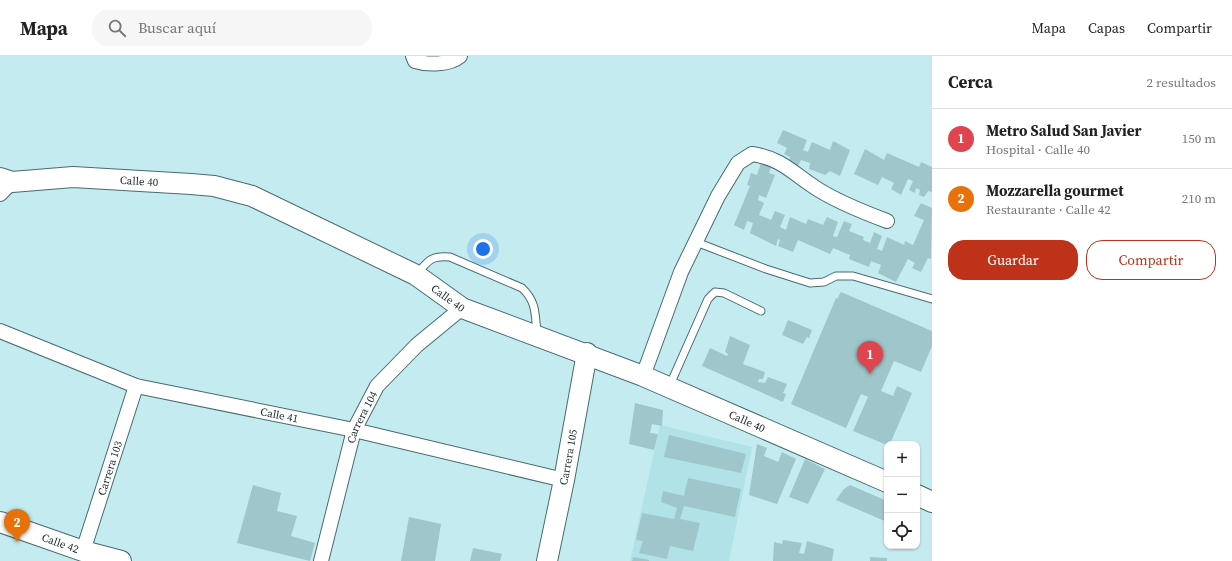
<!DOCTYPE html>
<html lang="es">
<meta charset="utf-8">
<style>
:root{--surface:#fff;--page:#f6f6f6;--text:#222;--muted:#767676;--line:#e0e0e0;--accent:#bd3218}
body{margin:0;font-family:"Source Serif 4",serif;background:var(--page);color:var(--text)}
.controls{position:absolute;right:12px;bottom:12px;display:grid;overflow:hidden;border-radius:8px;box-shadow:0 1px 3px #0004}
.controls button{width:36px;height:36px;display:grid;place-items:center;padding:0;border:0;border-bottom:1px solid var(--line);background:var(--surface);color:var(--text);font:20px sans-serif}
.you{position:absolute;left:483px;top:193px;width:14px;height:14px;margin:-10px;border:3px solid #fff;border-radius:50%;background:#1a73e8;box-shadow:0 0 0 6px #1a73e833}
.badge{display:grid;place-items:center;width:26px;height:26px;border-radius:50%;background:var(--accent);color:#fff;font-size:13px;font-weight:700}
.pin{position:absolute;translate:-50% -33px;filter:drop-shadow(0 1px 2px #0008)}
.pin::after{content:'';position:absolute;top:21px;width:14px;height:12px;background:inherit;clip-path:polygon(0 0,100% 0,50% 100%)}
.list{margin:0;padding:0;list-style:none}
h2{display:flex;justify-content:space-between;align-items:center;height:52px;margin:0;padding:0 16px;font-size:17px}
h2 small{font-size:13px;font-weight:400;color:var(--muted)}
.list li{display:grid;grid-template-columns:26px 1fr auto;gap:12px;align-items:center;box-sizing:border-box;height:60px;padding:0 16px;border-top:1px solid var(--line)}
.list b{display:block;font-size:15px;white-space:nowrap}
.list p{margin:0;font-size:13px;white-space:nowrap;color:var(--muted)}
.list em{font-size:13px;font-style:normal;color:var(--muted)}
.actions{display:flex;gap:8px;padding:12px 16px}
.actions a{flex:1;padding:9px 0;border:1px solid var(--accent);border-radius:16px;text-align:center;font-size:14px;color:var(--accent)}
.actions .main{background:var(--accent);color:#fff}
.icon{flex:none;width:22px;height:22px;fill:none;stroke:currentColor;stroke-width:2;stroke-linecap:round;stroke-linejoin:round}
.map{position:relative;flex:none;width:932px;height:505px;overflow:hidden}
header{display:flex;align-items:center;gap:24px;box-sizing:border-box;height:56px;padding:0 20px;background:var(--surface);border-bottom:1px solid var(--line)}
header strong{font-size:19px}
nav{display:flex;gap:22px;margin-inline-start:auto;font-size:14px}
.search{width:280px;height:36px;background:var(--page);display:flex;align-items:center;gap:10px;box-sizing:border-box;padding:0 14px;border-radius:16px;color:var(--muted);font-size:15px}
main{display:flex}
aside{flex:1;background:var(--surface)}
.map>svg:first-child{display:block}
</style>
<header>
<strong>Mapa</strong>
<div class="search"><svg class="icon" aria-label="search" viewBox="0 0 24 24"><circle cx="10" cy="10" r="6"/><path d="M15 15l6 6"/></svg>Buscar aquí</div>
<nav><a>Mapa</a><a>Capas</a><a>Compartir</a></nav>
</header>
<main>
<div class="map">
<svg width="932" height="505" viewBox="0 0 932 505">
<rect width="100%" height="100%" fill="#c4ecf0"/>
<!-- built -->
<path fill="#b0e2e7" d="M660,369L752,391L729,505H630Z"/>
<!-- building -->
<path fill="#9fc6ca" d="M783,74L807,84L803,94L808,96L812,86L830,94L833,85L850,94L840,120L830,115L825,119L809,113L810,107L801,104L798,110L789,106L790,101L784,98L787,92L777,87Z
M865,93L884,104L887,97L919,111L921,106L932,111V136L928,135L924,141L919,139L920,134L916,132L915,137L909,134L913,125L908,123L901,139L891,133L894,127L882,121L878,129L854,118Z
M761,107L771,111L769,117L775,119L766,142L759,139L758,144L764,147L759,159L771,164L775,155L785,159L780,171L786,174L790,161L806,168L808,163L823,169L827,161L838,166L833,180L837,181L844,165L852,168L849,175L864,181L863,184L870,187L874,176L882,180L877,193L882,195L887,181L904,189L905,185L913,189L924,164L914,160L921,147L932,152L931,203L928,202L921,216L912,212L915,207L908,203L896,226L878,217L881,209L871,205L869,211L849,203L850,199L833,192L830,198L798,184L793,196L778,190L780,184L778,183L776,190L750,177L753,167L747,165L744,174L734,169L750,130L747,129L751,117L757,119Z
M841,236L932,275V290L921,316L894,305L881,335L893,340L897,330L912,337L890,388L887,389L853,375L868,341L861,338L846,372L791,348L836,242L837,243Z
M788,264L812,274L809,282L807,281L803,288L782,279Z
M730,280L750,289L743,308L765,316L763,323H759L758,326L765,327L768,321L787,328L783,337L786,338L783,346L702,310L710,292L727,300L728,298L725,296Z
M635,347L663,354L662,370L652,368L650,377L658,378L654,394L629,388Z
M669,379L746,398L741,417L664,401Z
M757,388L767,392L764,400L778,406L782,396L796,403L777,448L749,439Z
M805,403L825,413L808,448L789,441Z
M688,422L741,433L735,461L684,450L680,463L700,467L693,495L670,490L667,503L639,497L643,485L636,484L642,457L674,463L677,452L661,446L663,435L684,440Z
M253,429L281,437L277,455L297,460L291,480L315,487L310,505L237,487Z
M850,429L887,445V466L836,444L844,433Z
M409,461L441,468L435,505H401Z
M783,484L802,487L799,497L804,498L807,485L834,493L832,505H773L774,486L782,488Z
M473,492L502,498L500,505H470Z
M633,501L649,504V505H632Z
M870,501L887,502V505H870Z"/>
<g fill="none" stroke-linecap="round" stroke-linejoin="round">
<defs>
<path id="lane" d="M696,186L766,213L810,227L824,226L836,220H853L932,243
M417,218C428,205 431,199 450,201L522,232C537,246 535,259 537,278
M669,331L708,243L715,236L724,237L761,255"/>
<g id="street">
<path d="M413,0L415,5C428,9 449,9 460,0"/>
<path d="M0,138L12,126"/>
<path id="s1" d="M0,275L136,330L354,374L564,424"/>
<path d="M643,320L681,216L718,140L738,107L752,98C784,103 794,119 819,134C840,147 863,156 887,165"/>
<path id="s2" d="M83,495L136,330"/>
<path id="s3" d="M321,505L354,374L377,330L417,289L462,252"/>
</g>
<g id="secondary">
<path id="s4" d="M0,122L12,126L73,121L191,128L214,130L252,140L416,219L462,252L643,320L887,426"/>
<path d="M917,439L932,446"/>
<path id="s5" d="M0,466L83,495L121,505"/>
<path id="s6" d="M547,505L564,424L587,297"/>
</g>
</defs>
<!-- lane casing -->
<use href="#lane" stroke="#476b6f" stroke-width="9"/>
<!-- street casing -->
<use href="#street" stroke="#476b6f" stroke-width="16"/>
<!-- secondary casing -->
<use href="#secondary" stroke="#476b6f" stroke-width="22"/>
<!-- lane -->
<use href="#lane" stroke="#fff" stroke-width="7"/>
<!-- street -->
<use href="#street" stroke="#fff" stroke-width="14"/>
<!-- secondary -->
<use href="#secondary" stroke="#fff" stroke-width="20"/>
</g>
<g text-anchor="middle" stroke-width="4" stroke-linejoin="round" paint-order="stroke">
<!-- street labels -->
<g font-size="11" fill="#19282a" stroke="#fff">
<text dy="4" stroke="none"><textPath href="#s4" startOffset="140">Calle 40</textPath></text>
<text dy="4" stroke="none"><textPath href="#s4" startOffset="476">Calle 40</textPath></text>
<text dy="4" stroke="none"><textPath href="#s1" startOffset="293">Calle 41</textPath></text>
<text dy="4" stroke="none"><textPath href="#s3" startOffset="150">Carrera 104</textPath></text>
<text dy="4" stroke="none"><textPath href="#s4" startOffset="800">Calle 40</textPath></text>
<text dy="4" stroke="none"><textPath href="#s6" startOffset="106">Carrera 105</textPath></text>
<text dy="4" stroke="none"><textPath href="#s2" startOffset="87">Carrera 103</textPath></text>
<text dy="4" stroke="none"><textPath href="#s5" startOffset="64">Calle 42</textPath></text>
</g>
</g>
</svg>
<div class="controls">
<button>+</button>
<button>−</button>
<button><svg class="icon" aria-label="locate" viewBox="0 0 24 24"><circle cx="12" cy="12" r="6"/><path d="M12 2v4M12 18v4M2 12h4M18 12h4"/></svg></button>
</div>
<div class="you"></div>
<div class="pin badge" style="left:870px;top:318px;background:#e0444e">1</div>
<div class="pin badge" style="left:17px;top:486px;background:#e8710a">2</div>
</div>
<aside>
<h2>Cerca<small>2 resultados</small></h2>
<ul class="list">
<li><span class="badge" style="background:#e0444e">1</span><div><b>Metro Salud San Javier</b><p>Hospital · Calle 40</p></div><em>150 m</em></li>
<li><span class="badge" style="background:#e8710a">2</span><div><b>Mozzarella gourmet</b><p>Restaurante · Calle 42</p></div><em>210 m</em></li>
</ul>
<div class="actions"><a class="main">Guardar</a><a>Compartir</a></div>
</aside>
</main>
